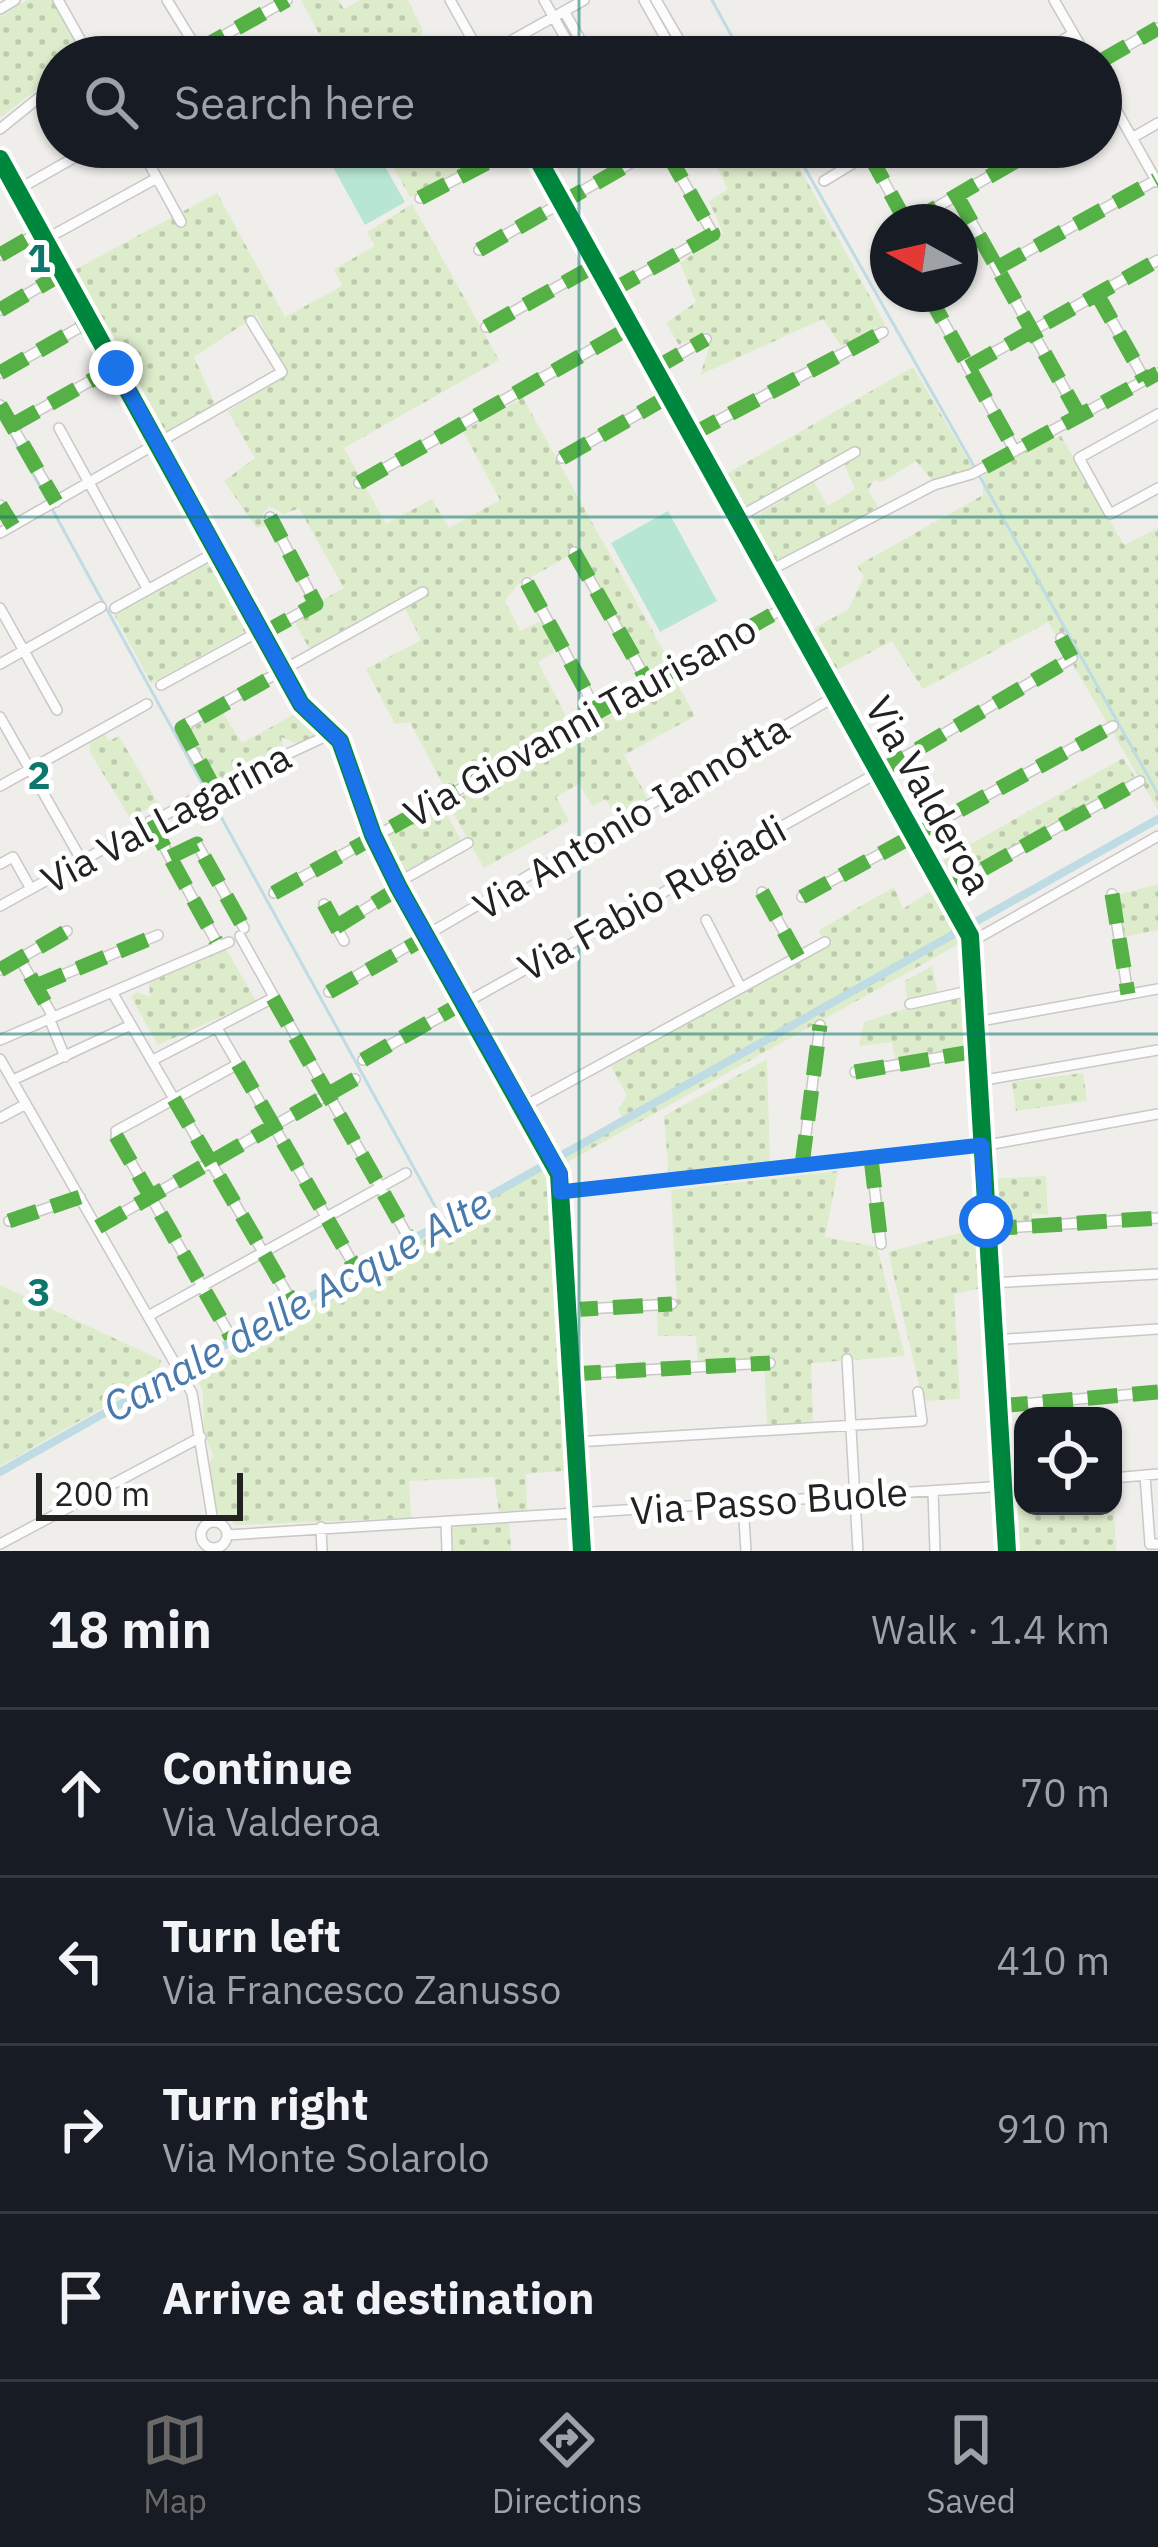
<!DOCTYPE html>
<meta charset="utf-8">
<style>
:root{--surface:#171b24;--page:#20242c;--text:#f1f3f6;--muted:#9ea1a6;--line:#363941;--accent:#6a6968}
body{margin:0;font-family:"IBM Plex Sans",sans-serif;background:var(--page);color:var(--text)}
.controls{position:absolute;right:36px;bottom:36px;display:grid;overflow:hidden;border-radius:24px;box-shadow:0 3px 9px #0004}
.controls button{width:108px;height:108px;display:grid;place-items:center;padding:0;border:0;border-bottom:3px solid var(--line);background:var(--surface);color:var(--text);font:60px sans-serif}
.compass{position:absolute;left:870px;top:204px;width:108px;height:108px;border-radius:50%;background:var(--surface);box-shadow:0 3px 9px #0004;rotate:278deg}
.scale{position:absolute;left:36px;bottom:30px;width:207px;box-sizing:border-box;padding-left:12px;border:6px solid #222;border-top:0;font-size:33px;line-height:42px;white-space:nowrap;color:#222;-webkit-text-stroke:9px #fff;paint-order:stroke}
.stop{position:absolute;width:36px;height:36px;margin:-27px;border:9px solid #1a73e8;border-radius:50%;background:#fff}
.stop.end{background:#1a73e8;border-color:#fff;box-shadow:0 3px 12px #0008}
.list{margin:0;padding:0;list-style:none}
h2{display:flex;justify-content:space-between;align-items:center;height:156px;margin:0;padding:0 48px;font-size:51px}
h2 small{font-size:39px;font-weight:400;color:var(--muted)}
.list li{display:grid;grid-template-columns:78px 1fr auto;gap:36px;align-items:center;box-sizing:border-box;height:168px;padding:0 48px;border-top:3px solid var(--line)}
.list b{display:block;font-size:45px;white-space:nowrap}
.list p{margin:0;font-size:39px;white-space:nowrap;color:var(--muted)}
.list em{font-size:39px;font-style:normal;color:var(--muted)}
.icon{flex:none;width:66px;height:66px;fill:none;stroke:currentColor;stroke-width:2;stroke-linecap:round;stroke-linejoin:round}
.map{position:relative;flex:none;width:1158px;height:1551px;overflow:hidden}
.search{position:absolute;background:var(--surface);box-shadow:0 3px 9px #0004;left:36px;right:36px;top:36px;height:132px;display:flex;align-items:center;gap:30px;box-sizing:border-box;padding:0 42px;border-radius:66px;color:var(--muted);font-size:45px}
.sheet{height:828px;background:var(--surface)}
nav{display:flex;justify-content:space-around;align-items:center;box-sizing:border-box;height:168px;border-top:3px solid var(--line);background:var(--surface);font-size:33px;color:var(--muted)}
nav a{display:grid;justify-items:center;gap:6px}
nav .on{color:var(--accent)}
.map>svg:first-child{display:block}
</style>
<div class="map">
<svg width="1158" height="1551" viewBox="0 0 1158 1551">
<defs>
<pattern id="grass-dots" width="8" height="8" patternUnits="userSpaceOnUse" patternTransform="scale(3)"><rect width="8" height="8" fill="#ddeccb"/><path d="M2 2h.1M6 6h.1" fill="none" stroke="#bdcaae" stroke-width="1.8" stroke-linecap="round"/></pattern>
</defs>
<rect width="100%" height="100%" fill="#f0eeeb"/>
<!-- grass -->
<path fill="url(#grass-dots)" d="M27,0H52L82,54L57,57V74L0,118V17Z
M301,0H338L344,9L360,0H408L423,31L416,46L402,57H286L321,37Z
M382,147H451L463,168L410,197Z
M706,147H788L885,324L841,346L823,319L700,375L710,345L707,331L679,345L666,323L696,302L680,263L723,233L709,201L728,189Z
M217,193L285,317L342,286L334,269L375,246L367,232L412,204L499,360L344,448L386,524L432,499L449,528L500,500L463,431L523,398L673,668L649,681L576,552L517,585L505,601L520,631L541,621L555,652L538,662L569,722L445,788L410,722L395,724L366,669L421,640L403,604L311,652L292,617L344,588L299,508L284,514L269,506L262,515L268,525L257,528L224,481L255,458L228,411L286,376L257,315L194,357L216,406L158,438L69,273Z
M913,367L974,470L934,482L916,461L882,482L874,480L868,490L880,511L770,569L747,522L813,481L828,506L855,489L844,464L855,457L849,450L739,511L721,477Z
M1061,436L1124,545L1158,528V810L1048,622L923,689L892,641L833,672L808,631L848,610L864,577L857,566L983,495V469Z
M208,560L246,631L151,683L113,612Z
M674,678L695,716L624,755L650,803L618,821L606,799L592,806L579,784L556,797L569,821L484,868L448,804Z
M221,710L242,743L300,711L321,732L298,744L281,737L284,752L213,782L184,732Z
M104,734L109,741L119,736L158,803L130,818L91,754L89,742Z
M1123,758L1138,782L949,887L937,863Z
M435,808H443L461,840L399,876L379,840Z
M1158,884V930L1123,937L1116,895Z
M894,887L903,909L935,888L966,940L562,1165L557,1158L624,1121L618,1109L627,1096L611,1066L825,946L819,930Z
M226,949L256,1001L158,1045L131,997L137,992L150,997L149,983Z
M932,966L938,995L971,988L976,1050L896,1064L892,1042L859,1046L864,1022L908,1008L905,981Z
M767,1059L770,1167L669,1177L664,1116Z
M1083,1073L1087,1101L1016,1111L1012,1082Z
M545,1163L558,1187L574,1470L526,1474L527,1510L499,1512L494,1477L409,1481L411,1518L236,1525L217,1512L209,1464L214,1457L204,1434L203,1392L196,1377Z
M838,1171L825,1237L877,1247L905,1356L811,1363L813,1423L767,1425L764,1360L698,1364L696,1336H658L657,1309L677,1306L671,1190Z
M1046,1176L1048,1215L1032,1213V1223L992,1225L990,1179Z
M983,1227L986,1287L954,1294L960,1399L923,1401L888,1252Z
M0,1285L161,1360L157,1377L0,1466Z
M1113,1485L1116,1551H1012L1008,1489H1023V1506H1113Z
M509,1521L511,1551H451L453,1524Z"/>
<!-- pitch -->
<path fill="#b7e6d2" d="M322,147H374L405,202L365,225Z
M668,511L717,601L660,632L611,543Z"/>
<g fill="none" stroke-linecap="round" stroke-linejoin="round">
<!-- stream -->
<path stroke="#bfdbe3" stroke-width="3" d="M712,0L743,57
M793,147L975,468
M4,421L204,787
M980,477L1158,794
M209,795L442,1219"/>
<!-- canal -->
<path stroke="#bfdbe3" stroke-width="8" d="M0,1472L1158,819"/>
<defs>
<path id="minor" d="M58,0L90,57
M167,0L202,57
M450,0L482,57L584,0
M544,0L576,57
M644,0L676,57
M656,0L689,57
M1054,0L1087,57
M0,9L15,0
M564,11L590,57
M198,50L287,0
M702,57L726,43
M1034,57L1073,34
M1101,61L1158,28
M1101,83L1157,182
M0,129L57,83
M1132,138L1158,123
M140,147L181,222
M255,147L261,158
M531,147L970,936L1007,1551
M869,154L906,222
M0,159L301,704L340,741L373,835L399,888L559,1174L582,1551
M824,181L880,147
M17,190L93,147
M957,196L1080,417
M420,198L517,147
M911,222L1040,147
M44,240L157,178
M479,250L631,163
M0,255L40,232
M997,268L1156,180
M611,291L713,234L664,147
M928,294L1015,451
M1097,294L1145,380
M0,310L63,273
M486,327L596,265
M968,367L1158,260
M654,369L706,339
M0,373L89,322
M0,405L56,502
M1158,414L1079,458L1110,514L1158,488
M11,426L115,367
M59,428L148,590
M691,435L883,332
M562,458L669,396
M359,483L631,327
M0,505L13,526
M737,518L855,452
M0,533L282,372L251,321
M574,552L649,684
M767,572L934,485L972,474L1158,373
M527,583L598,713
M0,608L57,710
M115,608L216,552
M262,634L316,604L270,517
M0,664L101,607
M161,685L260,631
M0,717L82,861
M0,786L147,704
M214,788L184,737L188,723L423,592
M150,821L216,941
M170,857L197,844L244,928
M0,864L13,857L31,889
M397,883L468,843
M944,891L1140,781
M762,892L798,957
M274,893L786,607
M1112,894L1128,994
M802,897L1113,726
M324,904L344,941
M0,906L214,788L333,733
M706,920L741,988
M336,927L399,888
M240,936L407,1235
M971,942L1158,836
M20,959L51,1013
M0,970L67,931
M36,986L158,935
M112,992L292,1302
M329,992L836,696
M910,1004L973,990
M49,1018L65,1057
M975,1022L1158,989
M217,1028L355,1267
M0,1040L229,942
M0,1059L192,1393L213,1522
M153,1060L273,998
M363,1060L879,772L1072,658L1061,638
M855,1072L977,1051
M13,1080L131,1025
M979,1081L1158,1050
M523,1107L825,942
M0,1118L26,1104
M116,1131L238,1064
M116,1136L231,1337
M871,1158L881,1244
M802,1165L820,1025
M560,1192L982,1146L1158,1114
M9,1221L80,1197
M98,1227L355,1079
M987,1229L1158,1218
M990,1283L1158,1274
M568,1310L672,1304
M150,1315L406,1173
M993,1340L1158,1329
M847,1359L858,1551
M571,1374L770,1363
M998,1406L1158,1392
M575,1442L922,1421L918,1392
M1145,1475L1150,1544H1158
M1113,1478L1158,1474
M933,1491L935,1551
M743,1503L746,1551
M446,1521L447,1551
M201 1535a13 13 0 1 1 26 0a13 13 0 1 1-26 0Z
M321,1527L322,1551
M227,1535L1023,1485
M0,1544L201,1437"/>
</defs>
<!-- minor casing -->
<use href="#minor" stroke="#c9c8c7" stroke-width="12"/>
<!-- minor -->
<use href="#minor" stroke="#fdfcfc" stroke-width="9"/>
<!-- quiet -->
<path stroke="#55b145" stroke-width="15" stroke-dasharray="30 15" stroke-linecap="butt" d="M198,50L287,0
M1101,61L1158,28
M1101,111L1113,104
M869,154L906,222
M957,196L1080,417
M420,198L517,147
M911,222L1040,147
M479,250L631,163
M0,255L40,232
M997,268L1156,180
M611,291L713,234L664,147
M928,294L1015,451
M1097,294L1145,380
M0,310L63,273
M486,327L596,265
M968,367L1158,260
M654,369L706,339
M0,373L89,322
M0,405L56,502
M11,426L115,367
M691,435L883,332
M562,458L669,396
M985,467L1158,373
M359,483L631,327
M0,505L13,526
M574,552L649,684
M527,583L598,713
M262,634L316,604L270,517
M879,772L1072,658L1061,638
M214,788L182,728L283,671
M150,821L216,941
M170,857L197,844L244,928
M944,891L1140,781
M762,892L798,957
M274,893L786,607
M1112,894L1128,994
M802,897L1113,726
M324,904L344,941
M336,927L399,888
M0,970L67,931
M30,976L51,1013
M36,986L158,935
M329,992L427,937
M273,998L407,1235
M363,1060L464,1002
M238,1064L355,1267
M855,1072L977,1051
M174,1099L292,1302
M116,1136L231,1337
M871,1158L881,1244
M802,1165L820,1025
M9,1221L80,1197
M98,1227L355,1079
M987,1229L1158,1218
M568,1310L672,1304
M571,1374L770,1363
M998,1406L1158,1392"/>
<defs>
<path id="cycleway" d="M531,147L970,936L1007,1551
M0,159L301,704L340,741L373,835L399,888L559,1174L582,1551"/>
</defs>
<!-- cycleway casing -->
<use href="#cycleway" stroke="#fff" stroke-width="26"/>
<!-- cycleway -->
<use href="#cycleway" stroke="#00873e" stroke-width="18"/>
</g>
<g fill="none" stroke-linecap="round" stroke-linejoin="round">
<!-- route -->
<path stroke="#1a73e8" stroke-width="15" d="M116,368L301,704L340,741L373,835L399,888L560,1174V1192L982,1145L986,1221"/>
</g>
<!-- grid -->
<path fill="none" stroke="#0f766e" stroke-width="3" stroke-opacity="0.55" d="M579,0V57M579,147V1551M0,517H1158M0,1034H1158"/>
<g text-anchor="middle" stroke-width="10" stroke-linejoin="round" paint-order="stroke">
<!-- street labels -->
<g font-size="39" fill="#222" stroke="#fff">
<text transform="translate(580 721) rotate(-29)" y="14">Via Giovanni Taurisano</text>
<text transform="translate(929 795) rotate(61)" y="14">Via Valderoa</text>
<text transform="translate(631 817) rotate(-31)" y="14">Via Antonio Iannotta</text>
<text transform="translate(166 818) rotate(-28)" y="14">Via Val Lagarina</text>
<text transform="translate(652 898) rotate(-29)" y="14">Via Fabio Rugiadi</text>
<text transform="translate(769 1501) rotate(-4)" y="14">Via Passo Buole</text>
</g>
<!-- water labels -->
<g font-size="42" font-style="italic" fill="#4a7aab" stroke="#fff">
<text transform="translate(297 1305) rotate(-29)" y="15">Canale delle Acque Alte</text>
</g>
</g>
<g font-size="39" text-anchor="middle" font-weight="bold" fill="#0f766e" stroke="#fff" stroke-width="10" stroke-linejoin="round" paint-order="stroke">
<text x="39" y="272">1</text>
<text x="39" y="789">2</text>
<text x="39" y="1306">3</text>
</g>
</svg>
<div class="controls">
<button><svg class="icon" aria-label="locate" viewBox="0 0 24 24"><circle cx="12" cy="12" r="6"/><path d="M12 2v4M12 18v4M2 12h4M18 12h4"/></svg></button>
</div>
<svg class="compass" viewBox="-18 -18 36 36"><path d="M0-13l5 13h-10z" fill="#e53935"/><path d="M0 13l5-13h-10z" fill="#9ea1a6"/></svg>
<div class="scale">200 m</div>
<div class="stop" style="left:986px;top:1221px"></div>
<div class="stop end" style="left:116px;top:368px"></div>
<div class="search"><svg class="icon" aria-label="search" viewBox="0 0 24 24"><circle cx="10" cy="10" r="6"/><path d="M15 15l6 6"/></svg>Search here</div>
</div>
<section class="sheet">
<h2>18 min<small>Walk · 1.4 km</small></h2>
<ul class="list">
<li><svg class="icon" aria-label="ahead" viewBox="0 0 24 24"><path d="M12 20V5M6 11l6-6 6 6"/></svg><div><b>Continue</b><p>Via Valderoa</p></div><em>70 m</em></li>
<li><svg class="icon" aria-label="left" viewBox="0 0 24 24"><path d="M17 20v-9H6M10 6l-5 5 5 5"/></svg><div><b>Turn left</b><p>Via Francesco Zanusso</p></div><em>410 m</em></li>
<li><svg class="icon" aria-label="right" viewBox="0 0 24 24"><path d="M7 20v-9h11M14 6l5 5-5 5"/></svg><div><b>Turn right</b><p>Via Monte Solarolo</p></div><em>910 m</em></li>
<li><svg class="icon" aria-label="arrive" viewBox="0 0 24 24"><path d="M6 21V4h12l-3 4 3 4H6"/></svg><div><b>Arrive at destination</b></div></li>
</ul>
</section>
<nav>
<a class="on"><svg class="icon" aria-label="map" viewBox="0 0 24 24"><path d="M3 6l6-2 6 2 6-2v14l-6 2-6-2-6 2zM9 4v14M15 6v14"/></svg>Map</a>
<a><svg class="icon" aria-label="directions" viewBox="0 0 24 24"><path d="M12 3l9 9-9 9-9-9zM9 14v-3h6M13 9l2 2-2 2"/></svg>Directions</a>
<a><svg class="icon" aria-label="saved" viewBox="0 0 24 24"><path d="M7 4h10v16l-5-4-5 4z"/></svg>Saved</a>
</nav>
